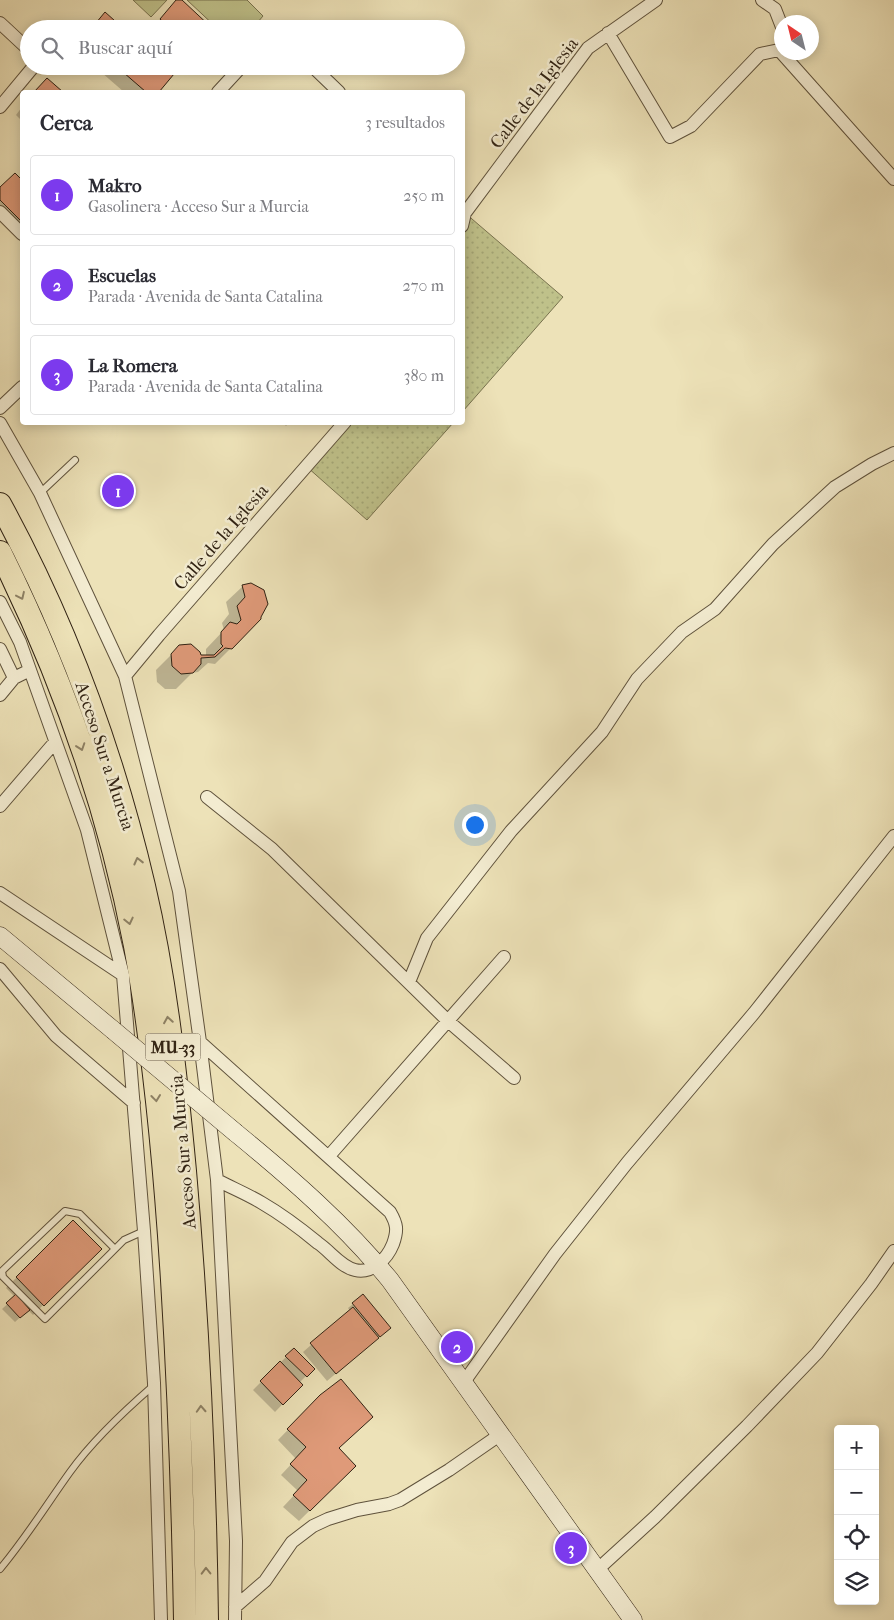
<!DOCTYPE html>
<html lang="es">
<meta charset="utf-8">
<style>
:root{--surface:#fff;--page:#f7f7f7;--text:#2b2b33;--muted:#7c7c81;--line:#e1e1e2;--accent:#7c3aed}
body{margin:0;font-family:"IM FELL French Canon",serif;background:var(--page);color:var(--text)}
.controls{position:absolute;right:15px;bottom:15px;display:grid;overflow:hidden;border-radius:5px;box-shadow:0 2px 12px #0003}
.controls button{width:45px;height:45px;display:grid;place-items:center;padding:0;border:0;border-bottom:1px solid var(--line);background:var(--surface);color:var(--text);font:25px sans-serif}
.compass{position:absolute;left:774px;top:15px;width:45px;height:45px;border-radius:50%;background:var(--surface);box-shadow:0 2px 12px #0003;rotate:325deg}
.you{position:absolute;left:474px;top:824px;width:18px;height:18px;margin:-12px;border:4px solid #fff;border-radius:50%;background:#1a73e8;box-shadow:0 0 0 8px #1a73e833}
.badge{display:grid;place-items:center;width:32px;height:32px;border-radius:50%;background:var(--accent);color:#fff;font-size:16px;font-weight:700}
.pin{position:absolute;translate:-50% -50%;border:2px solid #fff;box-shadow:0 1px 5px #0006}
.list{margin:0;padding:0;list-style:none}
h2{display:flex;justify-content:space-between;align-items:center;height:65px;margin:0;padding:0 20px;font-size:21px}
h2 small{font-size:16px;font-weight:400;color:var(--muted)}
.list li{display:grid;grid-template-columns:32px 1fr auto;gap:15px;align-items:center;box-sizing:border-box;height:80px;margin:0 10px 10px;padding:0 10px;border:1px solid var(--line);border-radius:5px}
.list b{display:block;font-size:19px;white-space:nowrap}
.list p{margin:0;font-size:16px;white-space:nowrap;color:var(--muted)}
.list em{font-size:16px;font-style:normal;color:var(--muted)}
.icon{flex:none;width:28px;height:28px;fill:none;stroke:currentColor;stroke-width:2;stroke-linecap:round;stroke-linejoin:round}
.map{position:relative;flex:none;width:894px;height:1620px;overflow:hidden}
.search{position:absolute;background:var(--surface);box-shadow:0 2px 12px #0003;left:20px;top:20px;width:445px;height:55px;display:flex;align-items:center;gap:12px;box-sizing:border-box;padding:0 18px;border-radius:28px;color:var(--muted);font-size:19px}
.panel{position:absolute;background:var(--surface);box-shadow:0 2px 12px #0003;left:20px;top:90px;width:445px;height:335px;border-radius:5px}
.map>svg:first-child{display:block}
</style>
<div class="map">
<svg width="894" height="1620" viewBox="0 0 894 1620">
<defs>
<pattern id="park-dots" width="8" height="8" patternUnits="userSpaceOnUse" patternTransform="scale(1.25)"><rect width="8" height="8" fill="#bfc18a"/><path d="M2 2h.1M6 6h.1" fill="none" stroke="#a4a676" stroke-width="1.8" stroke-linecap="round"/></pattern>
</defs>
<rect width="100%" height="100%" fill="#ede2b8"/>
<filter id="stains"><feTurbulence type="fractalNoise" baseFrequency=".004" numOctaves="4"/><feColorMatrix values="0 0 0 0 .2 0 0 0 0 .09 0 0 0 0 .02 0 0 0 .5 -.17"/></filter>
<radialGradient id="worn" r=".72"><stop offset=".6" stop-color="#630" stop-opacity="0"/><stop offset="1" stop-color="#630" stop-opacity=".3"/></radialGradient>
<!-- grass -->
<path fill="#bfc18a" stroke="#78724e" d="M133,0H167L151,17Z
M187,0H247L263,16L252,29H218Z"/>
<!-- park -->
<path fill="url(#park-dots)" stroke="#78724e" d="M465,213L563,297L463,411L462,226Z
M345,423H453L367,520L307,467Z"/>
<!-- shadow -->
<path fill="#0003" d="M177,0H181L211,29H155L153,27Z
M51,66H67L59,74Z
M94,66H164L173,74L157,92H124Z
M47,80L61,92H34Z
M22,107V121L16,115Z
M15,174L22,182V243L0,221V189Z
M282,422H290L286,426Z
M251,584L260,619L215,664L208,663L198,672L192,673L176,689H165L157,682L156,670L180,646L199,656H206V649L224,630L222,623L229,614L226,602L242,587Z
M73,1221L100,1249L33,1315L28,1310L15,1322L2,1309L15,1297L6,1288Z
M353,1304L384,1333L327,1381L303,1352L350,1311L348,1308Z
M294,1349L313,1369L299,1383L301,1385L275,1412L253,1390Z
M321,1396L338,1449L355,1466L299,1521L283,1507L298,1491L281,1475L296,1459L278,1440Z"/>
<!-- building -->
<path fill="#df9a79" stroke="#302213" d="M176,0H182L213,29H171L160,19Z
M105,12L124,29H91Z
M116,66H166L174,74L159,92H146Z
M47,78L63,92H34Z
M15,173L22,180V222L0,200V187Z
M251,583L264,590L268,604L261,617V619L232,649L225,648L215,657L201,658V664L193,673L181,674L172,666L171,654L179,645L191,644L200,652L201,655H214L223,646L221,644V632L230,622L237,624L241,620L237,606L245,597L242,585Z
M73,1220L102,1249L44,1306L16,1277Z
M16,1294L30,1310L20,1318L6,1303Z
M363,1294L391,1328L380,1337L352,1303Z
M353,1307L379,1338L336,1374L310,1343Z
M294,1348L315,1369L307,1377L285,1356Z
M280,1361L303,1385L283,1405L260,1381Z
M341,1379L373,1417L339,1448L356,1466L310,1511L293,1495L307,1480L290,1464L306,1447L287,1429L320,1395Z"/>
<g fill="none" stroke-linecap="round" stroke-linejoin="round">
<defs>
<path id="service" d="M40,493L75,460
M115,1249L80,1214L65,1211L2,1271L3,1277L45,1319L124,1240L144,1231
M0,1569C26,1538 47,1504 70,1472C93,1440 123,1412 153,1386"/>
<path id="minor" d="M762,0L775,9L782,27
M0,23L29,50
M608,33L670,137L691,126L760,54L779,50L894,179
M312,66L339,92
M218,92L242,66
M0,107L34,66
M0,212L22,234
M462,226L465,213L588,48L656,0
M0,408L22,387
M0,423L40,493L125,676L179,891L200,1042L217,1180L236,1541L235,1620
M0,602L20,642L87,830L123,975L144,1231L154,1383L161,1620
M0,649L14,678L30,670
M125,676L159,635L345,422
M0,695L14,678
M207,797L272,849L448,1021L514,1078
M0,806L55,742
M0,893L123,975
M0,969L56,1036L134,1103
M409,982L427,938L511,831L602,732L637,679L682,632L715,609L773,544L835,487L872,464L894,453
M200,1042L390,1212C397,1224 398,1230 393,1244C387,1259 372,1274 355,1270C341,1267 330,1251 318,1243C301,1229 281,1214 262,1203C247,1194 232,1188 217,1180
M329,1156L504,957
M464,1382L555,1254L627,1163L754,1013L894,836
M597,1570L655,1517L747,1426L817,1353L871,1284L894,1251
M235,1607L265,1581L292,1542L313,1526L328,1519L357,1510L389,1504L400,1500L449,1470L501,1434"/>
<path id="secondary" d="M0,936L113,1030
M236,1133C291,1178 345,1225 390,1280L633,1620"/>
<path id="motorway" d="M0,504C65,623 113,753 144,886C166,980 176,1075 185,1171C198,1320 205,1470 207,1620
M0,552C62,677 109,810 135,946C155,1056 165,1168 172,1280C179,1393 183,1506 185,1620"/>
</defs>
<!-- service casing -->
<use href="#service" stroke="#5f523c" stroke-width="8"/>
<!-- minor casing -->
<use href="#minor" stroke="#5f523c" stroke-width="14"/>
<!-- secondary casing -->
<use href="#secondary" stroke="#302213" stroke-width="19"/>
<!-- motorway casing -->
<use href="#motorway" stroke="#302213" stroke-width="24"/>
<!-- service -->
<use href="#service" stroke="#f3ecd1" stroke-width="6"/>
<!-- minor -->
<use href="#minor" stroke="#f3ecd1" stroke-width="12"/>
<!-- secondary -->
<use href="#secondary" stroke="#f3ecd1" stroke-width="18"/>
<!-- motorway -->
<use href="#motorway" stroke="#ede2b8" stroke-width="22"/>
<defs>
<path id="secondary-bridge" d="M113,1030L236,1133"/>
</defs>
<!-- secondary-bridge casing -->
<use href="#secondary-bridge" stroke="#302213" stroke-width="19" stroke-linecap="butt"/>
<!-- secondary-bridge -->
<use href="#secondary-bridge" stroke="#f3ecd1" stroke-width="18"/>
</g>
<!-- one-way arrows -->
<defs><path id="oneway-chevron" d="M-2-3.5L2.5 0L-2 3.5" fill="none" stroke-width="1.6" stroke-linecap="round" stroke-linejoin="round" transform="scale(1.25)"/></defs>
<g stroke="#8e8266">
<use href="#oneway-chevron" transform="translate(21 596) rotate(65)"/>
<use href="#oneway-chevron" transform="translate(81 747) rotate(71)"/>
<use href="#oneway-chevron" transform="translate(138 861) rotate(-104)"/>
<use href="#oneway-chevron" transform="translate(129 921) rotate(77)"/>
<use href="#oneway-chevron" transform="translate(168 1020) rotate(-99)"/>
<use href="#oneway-chevron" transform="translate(156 1098) rotate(83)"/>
<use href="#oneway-chevron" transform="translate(201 1409) rotate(-93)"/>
<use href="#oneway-chevron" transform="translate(206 1571) rotate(-91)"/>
</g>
<g text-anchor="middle" stroke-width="5" stroke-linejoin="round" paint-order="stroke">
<!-- shield labels -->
<rect fill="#f3ecd1" stroke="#6a5f4c" stroke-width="1" x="145.5" y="1033.5" width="55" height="27" rx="4"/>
<g font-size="16" font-weight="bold" fill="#302213">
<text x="173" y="1053">MU-33</text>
</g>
<!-- street labels -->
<g font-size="18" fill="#302213" stroke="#f3ecd1">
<text transform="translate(534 93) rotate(-53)" y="6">Calle de la Iglesia</text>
<text transform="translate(221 537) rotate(-49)" y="6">Calle de la Iglesia</text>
<text transform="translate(105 756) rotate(72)" y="6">Acceso Sur a Murcia</text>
<text transform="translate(183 1152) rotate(-95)" y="6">Acceso Sur a Murcia</text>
</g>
</g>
<rect width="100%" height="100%" filter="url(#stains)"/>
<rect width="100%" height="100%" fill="url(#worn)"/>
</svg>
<div class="controls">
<button>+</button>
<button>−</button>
<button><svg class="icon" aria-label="locate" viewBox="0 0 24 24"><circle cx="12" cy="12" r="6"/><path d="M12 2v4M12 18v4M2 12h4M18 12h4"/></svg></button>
<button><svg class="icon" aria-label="layers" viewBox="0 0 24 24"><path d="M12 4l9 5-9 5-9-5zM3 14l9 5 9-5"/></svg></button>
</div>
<svg class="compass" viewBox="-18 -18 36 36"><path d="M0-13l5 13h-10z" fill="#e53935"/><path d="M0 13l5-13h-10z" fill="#7c7c81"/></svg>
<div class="you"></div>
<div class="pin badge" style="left:118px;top:491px">1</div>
<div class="pin badge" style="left:457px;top:1347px">2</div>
<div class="pin badge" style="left:571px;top:1548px">3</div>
<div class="search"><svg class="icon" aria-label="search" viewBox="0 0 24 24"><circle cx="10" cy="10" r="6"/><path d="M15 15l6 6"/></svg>Buscar aquí</div>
<section class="panel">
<h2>Cerca<small>3 resultados</small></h2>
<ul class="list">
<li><span class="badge">1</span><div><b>Makro</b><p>Gasolinera · Acceso Sur a Murcia</p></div><em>250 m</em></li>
<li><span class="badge">2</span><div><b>Escuelas</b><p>Parada · Avenida de Santa Catalina</p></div><em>270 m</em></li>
<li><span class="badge">3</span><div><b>La Romera</b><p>Parada · Avenida de Santa Catalina</p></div><em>380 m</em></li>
</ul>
</section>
</div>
